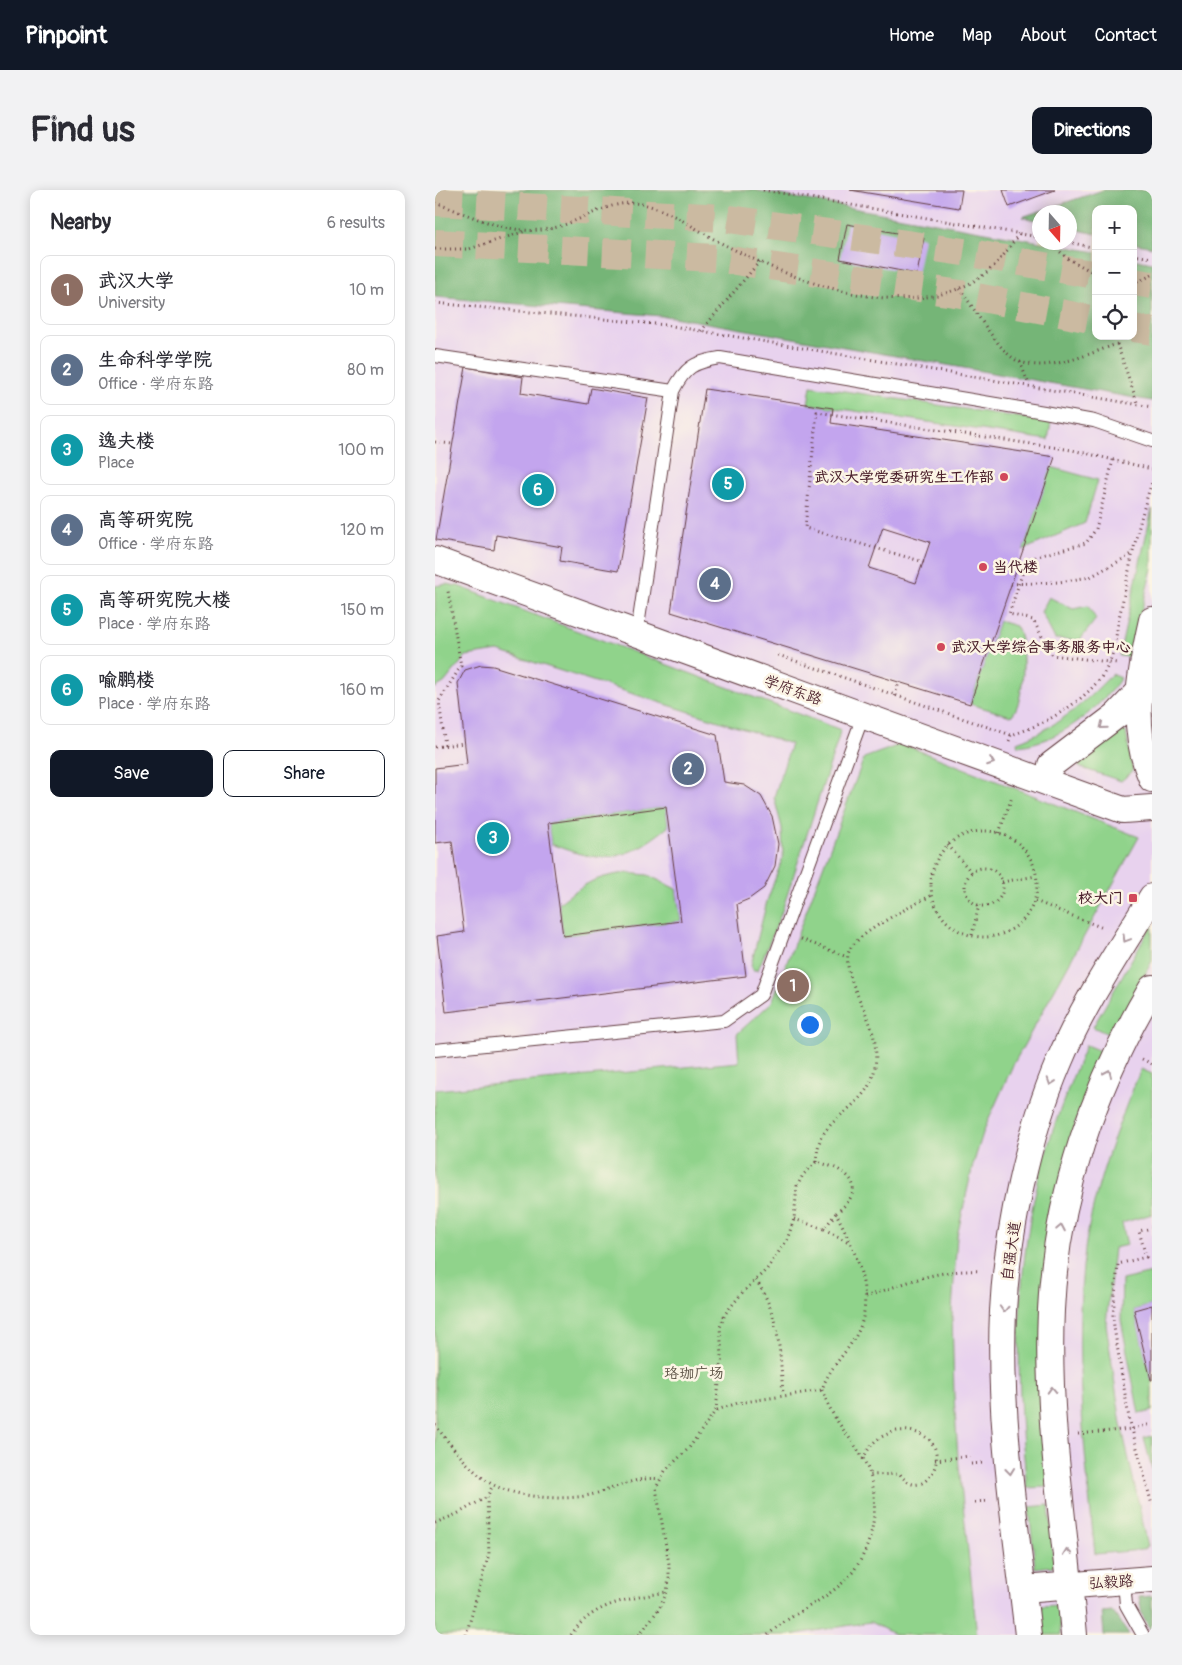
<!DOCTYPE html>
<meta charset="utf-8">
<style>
:root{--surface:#fff;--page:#f2f2f3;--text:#2b2b33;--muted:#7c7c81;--line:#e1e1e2;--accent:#111827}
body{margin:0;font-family:Pangolin,"LXGW WenKai TC",sans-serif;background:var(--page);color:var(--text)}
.controls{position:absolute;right:15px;top:15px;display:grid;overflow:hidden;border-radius:10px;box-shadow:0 2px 12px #0003}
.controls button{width:45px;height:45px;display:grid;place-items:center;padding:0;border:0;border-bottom:1px solid var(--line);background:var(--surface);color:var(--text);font:25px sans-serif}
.compass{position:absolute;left:597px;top:15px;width:45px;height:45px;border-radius:50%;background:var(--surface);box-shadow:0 2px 12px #0003;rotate:160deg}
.you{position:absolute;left:374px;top:834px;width:18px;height:18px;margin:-12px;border:4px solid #fff;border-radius:50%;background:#1a73e8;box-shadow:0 0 0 8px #1a73e833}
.badge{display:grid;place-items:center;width:32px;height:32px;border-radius:50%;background:var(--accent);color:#fff;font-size:16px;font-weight:700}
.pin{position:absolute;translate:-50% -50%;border:2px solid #fff;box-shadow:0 1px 5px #0006}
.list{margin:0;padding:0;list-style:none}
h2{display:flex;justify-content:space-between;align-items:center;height:65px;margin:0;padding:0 20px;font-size:21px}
h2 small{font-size:16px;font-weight:400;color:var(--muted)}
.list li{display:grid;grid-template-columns:32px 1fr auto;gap:15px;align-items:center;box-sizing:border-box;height:70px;margin:0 10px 10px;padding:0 10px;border:1px solid var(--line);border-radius:10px}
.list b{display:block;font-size:19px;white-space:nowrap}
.list p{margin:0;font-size:16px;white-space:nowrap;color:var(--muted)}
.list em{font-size:16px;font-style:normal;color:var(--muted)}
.actions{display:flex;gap:10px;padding:15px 20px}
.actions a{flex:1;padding:11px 0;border:1px solid var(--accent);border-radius:10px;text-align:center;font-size:18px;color:var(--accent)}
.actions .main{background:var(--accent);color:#fff}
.icon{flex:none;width:28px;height:28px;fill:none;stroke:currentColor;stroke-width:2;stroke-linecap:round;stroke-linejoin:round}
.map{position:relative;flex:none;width:717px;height:1445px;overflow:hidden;border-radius:10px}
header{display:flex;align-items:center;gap:30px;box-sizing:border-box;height:70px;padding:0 25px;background:var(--accent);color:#fff}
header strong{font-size:24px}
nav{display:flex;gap:28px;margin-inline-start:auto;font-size:18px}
.intro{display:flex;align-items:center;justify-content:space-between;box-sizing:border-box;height:120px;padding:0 30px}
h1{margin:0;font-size:35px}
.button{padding:12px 22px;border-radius:10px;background:var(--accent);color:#fff;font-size:18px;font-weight:700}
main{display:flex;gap:30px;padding:0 30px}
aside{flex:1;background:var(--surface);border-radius:10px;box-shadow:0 2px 12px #0003}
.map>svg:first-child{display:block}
</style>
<header>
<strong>Pinpoint</strong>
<nav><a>Home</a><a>Map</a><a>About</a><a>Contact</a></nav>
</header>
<div class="intro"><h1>Find us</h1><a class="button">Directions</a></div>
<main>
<aside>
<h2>Nearby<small>6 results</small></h2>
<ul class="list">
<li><span class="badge" style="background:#8d6e63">1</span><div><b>武汉大学</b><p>University</p></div><em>10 m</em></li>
<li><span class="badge" style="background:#5c6f8a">2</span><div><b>生命科学学院</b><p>Office · 学府东路</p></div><em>80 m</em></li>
<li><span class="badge" style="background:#0f9aa8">3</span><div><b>逸夫楼</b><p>Place</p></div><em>100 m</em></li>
<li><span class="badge" style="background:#5c6f8a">4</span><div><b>高等研究院</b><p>Office · 学府东路</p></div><em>120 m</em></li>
<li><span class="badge" style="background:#0f9aa8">5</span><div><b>高等研究院大楼</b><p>Place · 学府东路</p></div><em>150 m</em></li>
<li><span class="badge" style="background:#0f9aa8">6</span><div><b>喻鹏楼</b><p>Place · 学府东路</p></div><em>160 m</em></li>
</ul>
<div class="actions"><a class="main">Save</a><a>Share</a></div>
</aside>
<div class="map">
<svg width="717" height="1445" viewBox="0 0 717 1445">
<rect width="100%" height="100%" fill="#fcf5e5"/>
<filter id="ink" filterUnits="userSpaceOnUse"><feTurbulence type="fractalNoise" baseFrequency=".02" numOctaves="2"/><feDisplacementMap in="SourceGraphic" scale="10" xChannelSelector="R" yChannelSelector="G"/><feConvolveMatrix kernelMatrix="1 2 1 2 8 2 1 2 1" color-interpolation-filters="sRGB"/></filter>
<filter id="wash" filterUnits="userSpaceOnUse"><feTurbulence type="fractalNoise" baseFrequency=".0096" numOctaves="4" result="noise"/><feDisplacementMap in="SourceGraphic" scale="20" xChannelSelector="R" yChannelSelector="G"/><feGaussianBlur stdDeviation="1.12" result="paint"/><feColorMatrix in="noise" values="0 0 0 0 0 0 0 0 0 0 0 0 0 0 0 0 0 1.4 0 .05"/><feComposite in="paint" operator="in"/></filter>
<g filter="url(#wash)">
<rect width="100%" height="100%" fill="#ebe1bf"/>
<!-- built -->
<path fill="#e8d2ee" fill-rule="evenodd" d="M0,0H717V1445H0ZM661,19H698V146H661ZM604,22H634V52H604Z"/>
<!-- green -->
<path fill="#90d38b" stroke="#6d795b" d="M376,196L616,232L613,250L373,214Z
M616,277L663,290L650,333L588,360Z
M717,319V378L695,467L684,466Z
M11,394L23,396L406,540L346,724L323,780H318L316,775L332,711L348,667L347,638L339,607L356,554L63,461L31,466L9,493L0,498V396Z
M614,407L638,419L653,416L661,429L645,450L620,449L606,422Z
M564,431L581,436C592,451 590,515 576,526L535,514Z
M677,484L686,488C662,521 624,552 583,556L582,552C621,538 649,514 677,484Z
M679,537L691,542L698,581L686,591L644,577L641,565Z
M467,554L704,647L578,875L549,940L538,975L522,1046L517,1121L519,1206L523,1267L542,1445H461L435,1432L355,1445H0V900L304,872L302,844L337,812L429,568Z
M231,617L233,637C189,672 169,675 116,654L113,633Z
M191,683L213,685L241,699L246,731L128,746L124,713C149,694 159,687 191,683Z
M717,734V771L677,846L658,837Z
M651,855L670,863L640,933L612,1297L592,1298C581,1196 579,1092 603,991C615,944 632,899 651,855Z
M706,879L717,884V1024L687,1033L692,1055L679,1058L671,1134L686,1234L713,1356L707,1360L660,1364C650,1264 637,1160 650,1059C659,997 682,937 706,879Z
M717,1083V1115L699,1120L717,1192V1221L704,1224L686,1130L687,1090Z
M717,1246V1279L709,1248Z
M614,1315L619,1376L600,1378L594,1317Z
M623,1415L626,1445H608L606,1416Z"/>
<!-- forest -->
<path fill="#74b577" stroke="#5f6a51" d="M0,0H318L661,62V146H698V69L717,73V211L238,127L0,107Z
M668,0H717V57L698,53V19H661V44L635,38L634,22H604V31L587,27Z
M717,1406V1441L707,1425L704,1407Z
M677,1421L692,1442L694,1445H669L667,1422Z"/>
<g id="blocks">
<!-- building -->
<path fill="#c3a5ee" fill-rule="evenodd" d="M415,0H527L524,18Z
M568,0H620L574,17Z
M412,34L489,48L482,84L405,69Z
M31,177L88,187L86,203L153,214L156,198L213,208L183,381L125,371L127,357L61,345L59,360L1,350Z
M270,199L398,218L396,233L620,267L535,514L236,422ZM448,337L495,352L481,393L434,378Z
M46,475L58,476L282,545L289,592L309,595L326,606L337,626L343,654L340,676L329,698L314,709L302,714L311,786L11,822L2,746L29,742L17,651L0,653V578L32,574L23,493L30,480ZM231,617L246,731L128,746L113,633Z
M717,1115V1190H716L699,1120Z"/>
</g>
</g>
<g filter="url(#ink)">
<use href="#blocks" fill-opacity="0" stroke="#623c41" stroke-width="1"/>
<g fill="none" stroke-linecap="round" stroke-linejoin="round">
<!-- secondary-tunnel -->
<path stroke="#cbbaa1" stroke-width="28" stroke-dasharray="28 14" stroke-linecap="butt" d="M0,12L287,28L535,63L661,85
M0,53L280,68L526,104L661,130
M698,92L717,95
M698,138L717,141"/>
<defs>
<path id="service" d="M0,166L238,201
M202,443L238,201C250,177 259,172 285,168L609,222L659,231L717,251
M0,860L289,831L326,805L428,526
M689,1391L691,1415L708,1445"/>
<path id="minor" d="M0,370L688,620L717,618
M717,430C705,483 694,537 717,589
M616,575L682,525L703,503
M588,1399L717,1389
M593,1445C581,1338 563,1229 568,1121C572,1043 593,944 624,872C648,814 684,761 717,707
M639,1445C630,1338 611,1228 616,1120C621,1007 659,895 717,798"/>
</defs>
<!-- service casing -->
<use href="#service" stroke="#623c41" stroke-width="14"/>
<!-- minor casing -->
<use href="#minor" stroke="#623c41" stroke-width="28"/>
<!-- path -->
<path stroke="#623c41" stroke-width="3" stroke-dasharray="1 4" stroke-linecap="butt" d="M328,0L604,47
M0,13C37,25 73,46 113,39C145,34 173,8 207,14C237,20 265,43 292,56C361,92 472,135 544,88C562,76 573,60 584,43
M614,52L632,68L661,84
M633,52L661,58
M0,59H34L91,41
M698,65L717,68
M698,94L717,85
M525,99C538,116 565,165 585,172C615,182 653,164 682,154V146
M0,113L231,135L717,217
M266,141L325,71
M682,154L703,215
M585,172L594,195
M0,252L17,254
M678,270L661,339L651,353L592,369L574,424L598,430L617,465L682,473
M489,372L370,338L382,222L637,260L717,279
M576,394L624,392L655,387L697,364
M343,465L576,545
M460,506L464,492
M574,551L576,545C610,535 662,506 675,471C681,455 682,435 686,419C695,376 703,333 717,292
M10,555L4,511L26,476L13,401
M0,557L29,553
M496 694a53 53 0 1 1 106 0a53 53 0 1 1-106 0Z
M564,643L577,607
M513,655L537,683
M530 697a19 19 0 1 1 38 0a19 19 0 1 1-38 0Z
M567,692L601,686
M600,711L668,738
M537,745L544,715
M366,749L412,767
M707,869L717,874
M359,1029L389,1039L401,1023
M717,1038L704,1041L711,1067L683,1074L678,1125L679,1137L694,1228L717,1315
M389,1039L415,1053
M321,1090C345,1126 345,1163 348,1205
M430,1107C472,1093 500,1079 546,1081
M282,1220L303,1213L387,1200
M0,1235C15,1254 30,1274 49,1289C73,1308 130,1312 159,1304C182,1298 201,1286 225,1289
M643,1244L697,1239L717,1234
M428,1269C436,1252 444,1246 462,1241C470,1240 478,1241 485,1244C522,1259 488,1318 465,1284L435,1285
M500,1270L535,1266
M536,1274L548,1273
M540,1312L553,1311
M0,1333L22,1324L52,1307
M31,1445L54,1364L52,1307L58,1295
M136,1445C158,1412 195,1409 231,1402
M204,1445L224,1419L232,1402L234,1388V1374L221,1298L230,1281L254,1258L281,1220L287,1166L285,1137L290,1124L307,1103L332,1079L352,1050L359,1029L362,996L368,985L381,972
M333,1445C354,1425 383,1414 405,1395C436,1370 448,1317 433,1279C425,1259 409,1243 398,1224C394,1217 390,1208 387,1200C392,1181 408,1167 419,1149C444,1110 420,1060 401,1023C435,997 414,979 381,972C382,963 383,954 387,946C401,923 429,914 438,886C443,869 441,850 435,834C429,815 402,774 417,756C432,738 475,717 497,705"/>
<!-- service -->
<use href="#service" stroke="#fff" stroke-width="12"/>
<!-- minor -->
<use href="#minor" stroke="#fff" stroke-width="26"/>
</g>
<!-- one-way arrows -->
<defs><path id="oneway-chevron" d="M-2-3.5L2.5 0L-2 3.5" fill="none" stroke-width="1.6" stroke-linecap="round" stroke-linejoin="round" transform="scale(1.25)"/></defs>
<g stroke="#ae9aa0">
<use href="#oneway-chevron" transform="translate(668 536) rotate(141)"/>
<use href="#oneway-chevron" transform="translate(556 572) rotate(20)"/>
<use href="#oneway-chevron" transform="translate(691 749) rotate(121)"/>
<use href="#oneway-chevron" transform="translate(673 883) rotate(-66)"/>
<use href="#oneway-chevron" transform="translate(616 892) rotate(109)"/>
<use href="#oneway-chevron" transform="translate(626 1038) rotate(-79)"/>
<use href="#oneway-chevron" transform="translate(569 1119) rotate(93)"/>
<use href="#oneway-chevron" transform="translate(617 1200) rotate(-92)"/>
<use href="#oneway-chevron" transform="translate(575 1281) rotate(84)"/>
<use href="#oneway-chevron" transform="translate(632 1362) rotate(-96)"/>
</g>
</g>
<!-- markers -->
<g fill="#d1495b" stroke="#fcf5e5" stroke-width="2">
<circle cx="569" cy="287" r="5"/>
<circle cx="548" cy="377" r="5"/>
<circle cx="506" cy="457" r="5"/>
<rect x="693" y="703" width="10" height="10" rx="2.5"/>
</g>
<g text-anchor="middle" stroke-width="5" stroke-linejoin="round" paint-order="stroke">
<!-- poi labels -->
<g font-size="15" font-weight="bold" fill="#4a1f2b" stroke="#fcf5e5" text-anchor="end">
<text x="559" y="292">武汉大学党委研究生工作部</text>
<text x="558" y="382" text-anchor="start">当代楼</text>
<text x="516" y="462" text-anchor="start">武汉大学综合事务服务中心</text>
<text x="688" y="713">校大门</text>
</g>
<!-- street labels -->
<g font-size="15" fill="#4a1f2b" stroke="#fcf5e5">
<text transform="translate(358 500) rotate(20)" y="5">学府东路</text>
<text transform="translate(576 1061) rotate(-82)" y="5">自强大道</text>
<text transform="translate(676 1392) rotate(-4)" y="5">弘毅路</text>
</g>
<!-- park labels -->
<g font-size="15" fill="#5f5548" stroke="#fcf5e5">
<text x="259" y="1188">珞珈广场</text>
</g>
</g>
</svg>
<div class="controls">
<button>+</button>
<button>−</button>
<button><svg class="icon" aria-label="locate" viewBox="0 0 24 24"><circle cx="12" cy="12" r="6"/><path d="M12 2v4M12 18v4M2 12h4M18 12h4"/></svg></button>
</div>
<svg class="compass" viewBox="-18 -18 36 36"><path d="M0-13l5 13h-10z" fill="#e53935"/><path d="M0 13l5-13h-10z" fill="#7c7c81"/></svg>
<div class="you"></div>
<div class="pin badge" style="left:358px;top:796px;background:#8d6e63">1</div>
<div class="pin badge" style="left:253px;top:579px;background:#5c6f8a">2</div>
<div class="pin badge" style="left:58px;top:648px;background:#0f9aa8">3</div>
<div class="pin badge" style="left:280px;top:394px;background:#5c6f8a">4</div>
<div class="pin badge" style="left:293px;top:294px;background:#0f9aa8">5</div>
<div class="pin badge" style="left:103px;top:300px;background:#0f9aa8">6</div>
</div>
</main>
